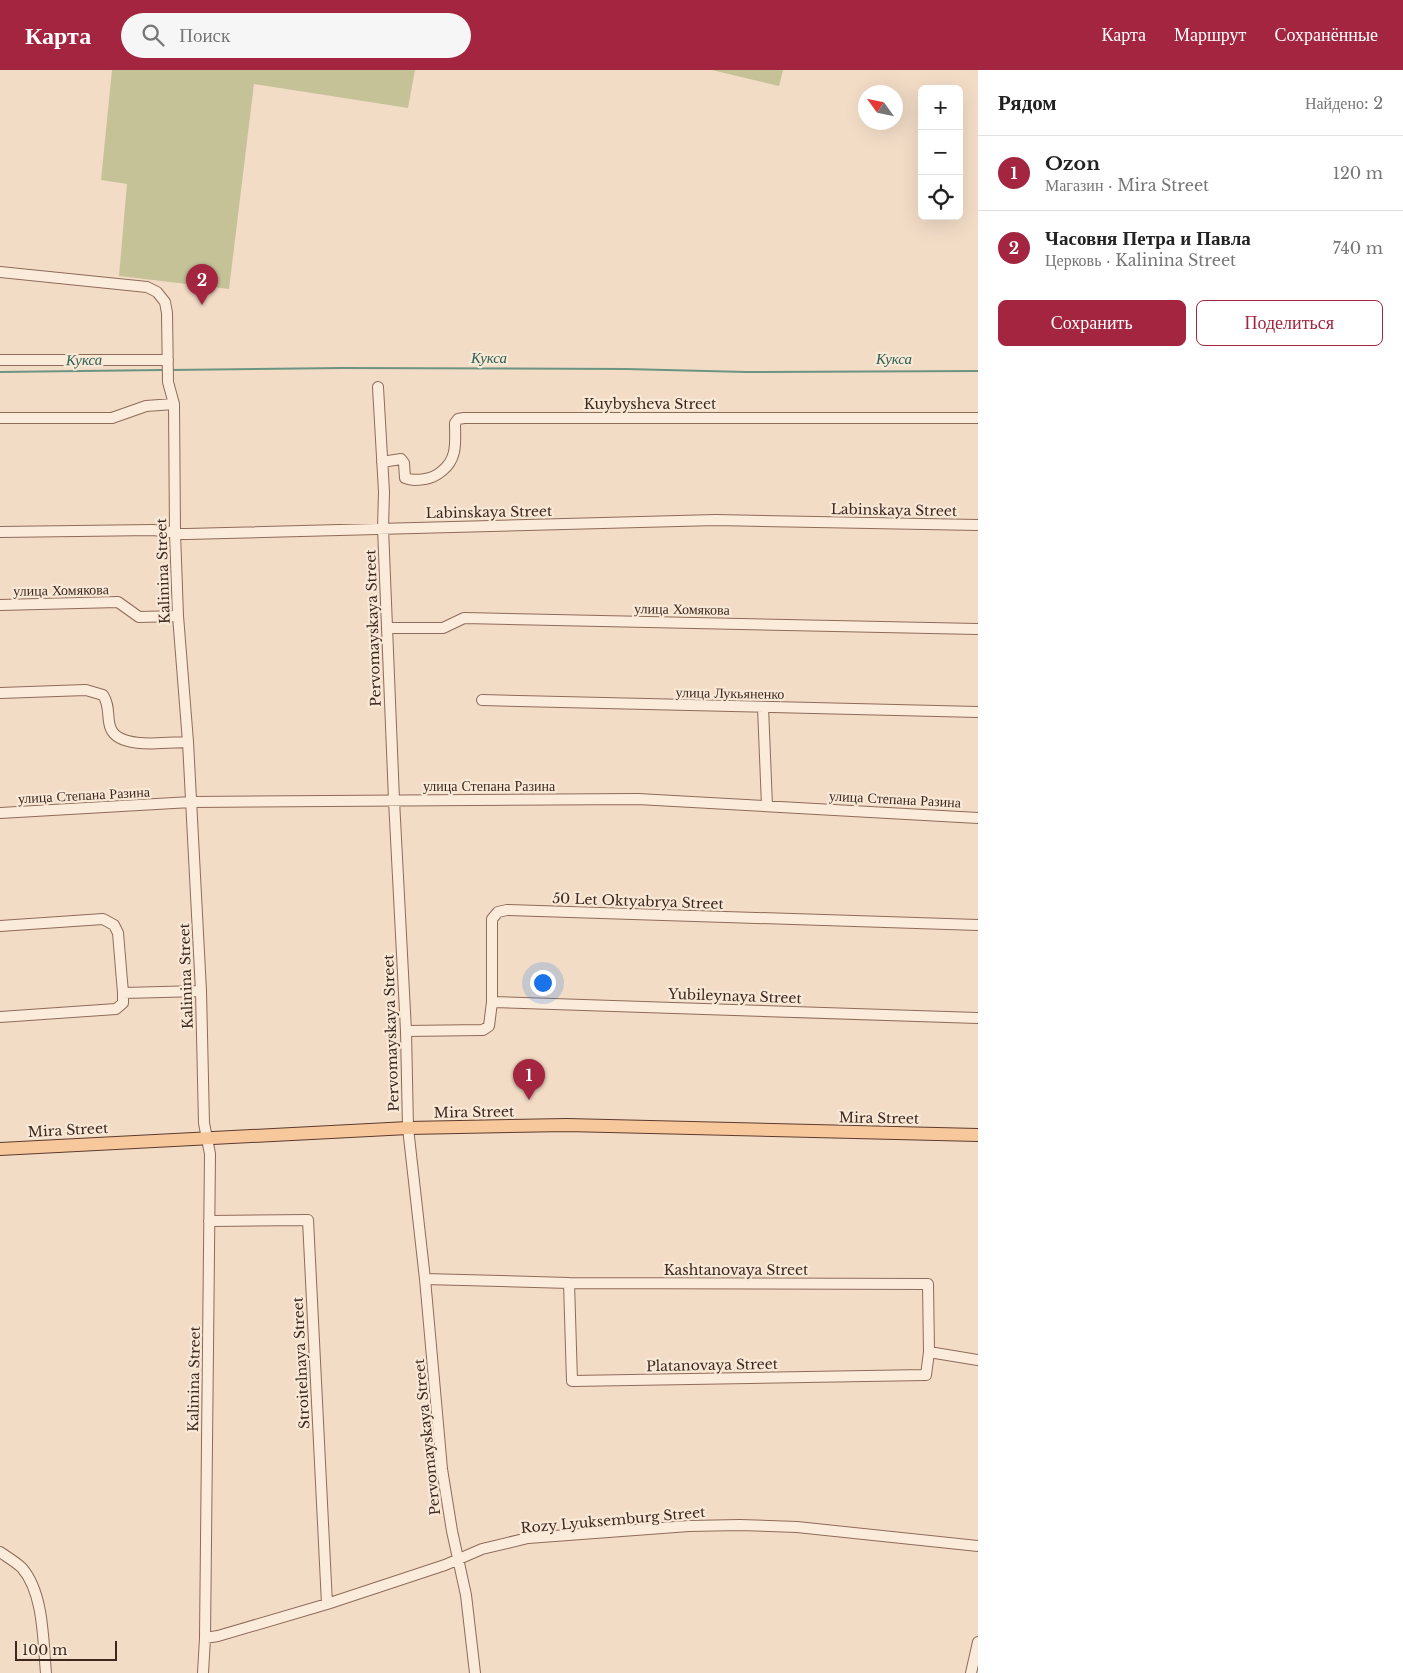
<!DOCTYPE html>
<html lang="ru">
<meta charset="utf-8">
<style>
:root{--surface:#fff;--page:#f6f6f6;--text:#222;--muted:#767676;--line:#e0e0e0;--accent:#a3253f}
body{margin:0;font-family:"Libre Baskerville",serif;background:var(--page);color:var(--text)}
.controls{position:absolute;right:15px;top:15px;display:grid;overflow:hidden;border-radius:8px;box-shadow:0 5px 20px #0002}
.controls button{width:45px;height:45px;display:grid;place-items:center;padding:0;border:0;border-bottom:1px solid var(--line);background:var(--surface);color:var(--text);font:25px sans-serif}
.compass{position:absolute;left:858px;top:15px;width:45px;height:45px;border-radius:50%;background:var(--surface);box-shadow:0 5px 20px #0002;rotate:303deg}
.scale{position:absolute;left:15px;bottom:12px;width:102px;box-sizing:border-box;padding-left:5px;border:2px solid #3e271f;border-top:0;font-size:14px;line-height:18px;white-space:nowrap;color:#3e271f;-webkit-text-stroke:4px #f8e8d6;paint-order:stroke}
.you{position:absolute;left:542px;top:912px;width:18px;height:18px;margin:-12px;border:4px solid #fff;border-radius:50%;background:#1a73e8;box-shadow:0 0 0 8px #1a73e833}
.badge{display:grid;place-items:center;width:32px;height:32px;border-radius:50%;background:var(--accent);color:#fff;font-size:16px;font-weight:700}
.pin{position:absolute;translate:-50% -41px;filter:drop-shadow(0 1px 2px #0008)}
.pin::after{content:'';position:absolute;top:26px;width:18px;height:15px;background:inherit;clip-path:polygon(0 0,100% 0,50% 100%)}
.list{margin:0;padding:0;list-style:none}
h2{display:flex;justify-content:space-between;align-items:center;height:65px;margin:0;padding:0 20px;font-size:21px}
h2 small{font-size:16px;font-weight:400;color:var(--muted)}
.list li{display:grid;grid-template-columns:32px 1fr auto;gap:15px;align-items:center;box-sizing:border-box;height:75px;padding:0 20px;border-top:1px solid var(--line)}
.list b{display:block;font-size:19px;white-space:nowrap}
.list p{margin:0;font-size:16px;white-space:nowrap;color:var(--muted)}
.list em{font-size:16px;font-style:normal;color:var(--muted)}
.actions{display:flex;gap:10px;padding:15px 20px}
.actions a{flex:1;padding:11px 0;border:1px solid var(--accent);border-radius:8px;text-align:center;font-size:18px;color:var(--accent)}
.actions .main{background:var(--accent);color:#fff}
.icon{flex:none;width:28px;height:28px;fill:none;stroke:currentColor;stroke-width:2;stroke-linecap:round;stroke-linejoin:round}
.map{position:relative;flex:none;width:978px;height:1603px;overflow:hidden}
header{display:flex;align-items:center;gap:30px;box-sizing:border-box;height:70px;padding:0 25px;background:var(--accent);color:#fff}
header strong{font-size:24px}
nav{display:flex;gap:28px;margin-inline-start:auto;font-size:18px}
.search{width:350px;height:45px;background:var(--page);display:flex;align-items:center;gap:12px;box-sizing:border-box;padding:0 18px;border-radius:28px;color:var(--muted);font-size:19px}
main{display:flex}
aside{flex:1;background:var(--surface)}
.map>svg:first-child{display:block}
</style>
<header>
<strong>Карта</strong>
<div class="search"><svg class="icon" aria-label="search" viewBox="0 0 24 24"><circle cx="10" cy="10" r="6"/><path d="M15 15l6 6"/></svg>Поиск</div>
<nav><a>Карта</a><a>Маршрут</a><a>Сохранённые</a></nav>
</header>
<main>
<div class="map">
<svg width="978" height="1603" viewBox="0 0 978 1603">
<rect width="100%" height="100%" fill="#f2dcc6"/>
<!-- cemetery -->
<path fill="#c6c298" d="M112,0H415L408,38L254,14L229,219L119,206L127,114L101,110Z
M712,0H783L779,16Z"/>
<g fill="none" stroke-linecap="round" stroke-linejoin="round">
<!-- stream -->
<path stroke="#6d9483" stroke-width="2" d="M170,300L342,298L626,299L746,302L978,301
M0,302L163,300"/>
<defs>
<path id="minor" d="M0,202L147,217L157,222L165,232L167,243L168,312L174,334L175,463L178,546L188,672L201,921L204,1053L210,1084L205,1568L203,1603
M0,290H168
M378,317L384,422L383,458L394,730L406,961L408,1058L425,1209L442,1399L452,1461L466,1525L475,1603
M0,348H112L146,336L174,334
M382,392L401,389L404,393L405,408C412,411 418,410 425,409C432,408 436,406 442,401C458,388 455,372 455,353L458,349L464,348H978
M0,462L153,460L187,464L716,450L978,455
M0,535L118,532L139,547L178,546
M387,558H443L464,548L978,559
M0,623L86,620L103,625C111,637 106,648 111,659C120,680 169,672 188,672
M482,630L978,642
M763,637L767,736
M0,743L191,732L638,729L978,748
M0,856L103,849L114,855L118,863L123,923
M492,932L978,948
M0,947L116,939L123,933V923L201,921
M406,961L483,960L489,956L492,932V849L498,842L507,840L978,855
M209,1151L308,1150L327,1534
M425,1209L569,1213L928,1214L929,1282L978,1290
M569,1213L572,1311L926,1305L929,1282
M0,1482C7,1487 16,1492 22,1498C44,1523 43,1572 46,1603
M205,1568L218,1566L327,1534L445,1495L482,1479L528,1468L689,1456L740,1455L797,1457L978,1476
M971,1603L978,1572"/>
<path id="major" d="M0,1079L408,1058L567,1055L978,1065"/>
</defs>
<!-- minor casing -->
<use href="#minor" stroke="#8f6b5a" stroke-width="12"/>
<!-- major casing -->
<use href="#major" stroke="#5d3a2e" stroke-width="14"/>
<!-- minor -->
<use href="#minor" stroke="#fbebda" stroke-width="10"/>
<!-- major -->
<use href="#major" stroke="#f7c89c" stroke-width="12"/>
</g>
<g text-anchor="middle" stroke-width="4.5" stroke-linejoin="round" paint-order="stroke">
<!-- street labels -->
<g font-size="14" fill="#3e271f" stroke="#f8e8d6">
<text x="650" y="339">Kuybysheva Street</text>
<text transform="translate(894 440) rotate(1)" y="5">Labinskaya Street</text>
<text transform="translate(489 442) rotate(-1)" y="5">Labinskaya Street</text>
<text transform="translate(163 501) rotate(-92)" y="5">Kalinina Street</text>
<text transform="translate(61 520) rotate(-1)" y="5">улица Хомякова</text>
<text transform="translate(682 539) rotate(1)" y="5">улица Хомякова</text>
<text transform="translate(373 558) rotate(-92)" y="5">Pervomayskaya Street</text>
<text transform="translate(730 623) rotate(1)" y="5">улица Лукьяненко</text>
<text x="489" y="721">улица Степана Разина</text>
<text transform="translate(84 725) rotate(-3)" y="5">улица Степана Разина</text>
<text transform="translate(895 729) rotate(3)" y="5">улица Степана Разина</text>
<text transform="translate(638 831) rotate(2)" y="5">50 Let Oktyabrya Street</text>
<text transform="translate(186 906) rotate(-92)" y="5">Kalinina Street</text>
<text transform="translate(735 926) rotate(2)" y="5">Yubileynaya Street</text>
<text transform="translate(391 963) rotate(-92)" y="5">Pervomayskaya Street</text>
<text transform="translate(474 1042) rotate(-1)" y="5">Mira Street</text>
<text transform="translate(879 1048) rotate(1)" y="5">Mira Street</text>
<text transform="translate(68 1060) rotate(-3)" y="5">Mira Street</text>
<text x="736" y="1205">Kashtanovaya Street</text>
<text transform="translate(301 1293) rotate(-93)" y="5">Stroitelnaya Street</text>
<text transform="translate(712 1295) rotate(-1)" y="5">Platanovaya Street</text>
<text transform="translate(194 1309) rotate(-89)" y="5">Kalinina Street</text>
<text transform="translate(427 1367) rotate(-96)" y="5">Pervomayskaya Street</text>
<text transform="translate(613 1450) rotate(-5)" y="5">Rozy Lyuksemburg Street</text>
</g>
<!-- water labels -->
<g font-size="15" font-style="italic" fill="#2d5f51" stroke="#f8e8d6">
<text x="489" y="293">Кукса</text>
<text x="894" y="294">Кукса</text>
<text transform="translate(84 290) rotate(-1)" y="5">Кукса</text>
</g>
</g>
</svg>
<div class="controls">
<button>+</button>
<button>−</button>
<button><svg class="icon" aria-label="locate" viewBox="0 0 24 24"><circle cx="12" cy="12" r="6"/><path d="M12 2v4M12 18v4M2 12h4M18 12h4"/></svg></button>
</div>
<svg class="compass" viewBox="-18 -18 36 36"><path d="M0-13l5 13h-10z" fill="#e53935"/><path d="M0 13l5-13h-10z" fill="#767676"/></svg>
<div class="scale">100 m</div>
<div class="you"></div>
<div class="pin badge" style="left:529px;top:1030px">1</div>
<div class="pin badge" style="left:202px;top:235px">2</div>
</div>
<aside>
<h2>Рядом<small>Найдено: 2</small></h2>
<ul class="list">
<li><span class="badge">1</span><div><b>Ozon</b><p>Магазин · Mira Street</p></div><em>120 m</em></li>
<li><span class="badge">2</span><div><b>Часовня Петра и Павла</b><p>Церковь · Kalinina Street</p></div><em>740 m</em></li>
</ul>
<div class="actions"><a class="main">Сохранить</a><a>Поделиться</a></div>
</aside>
</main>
